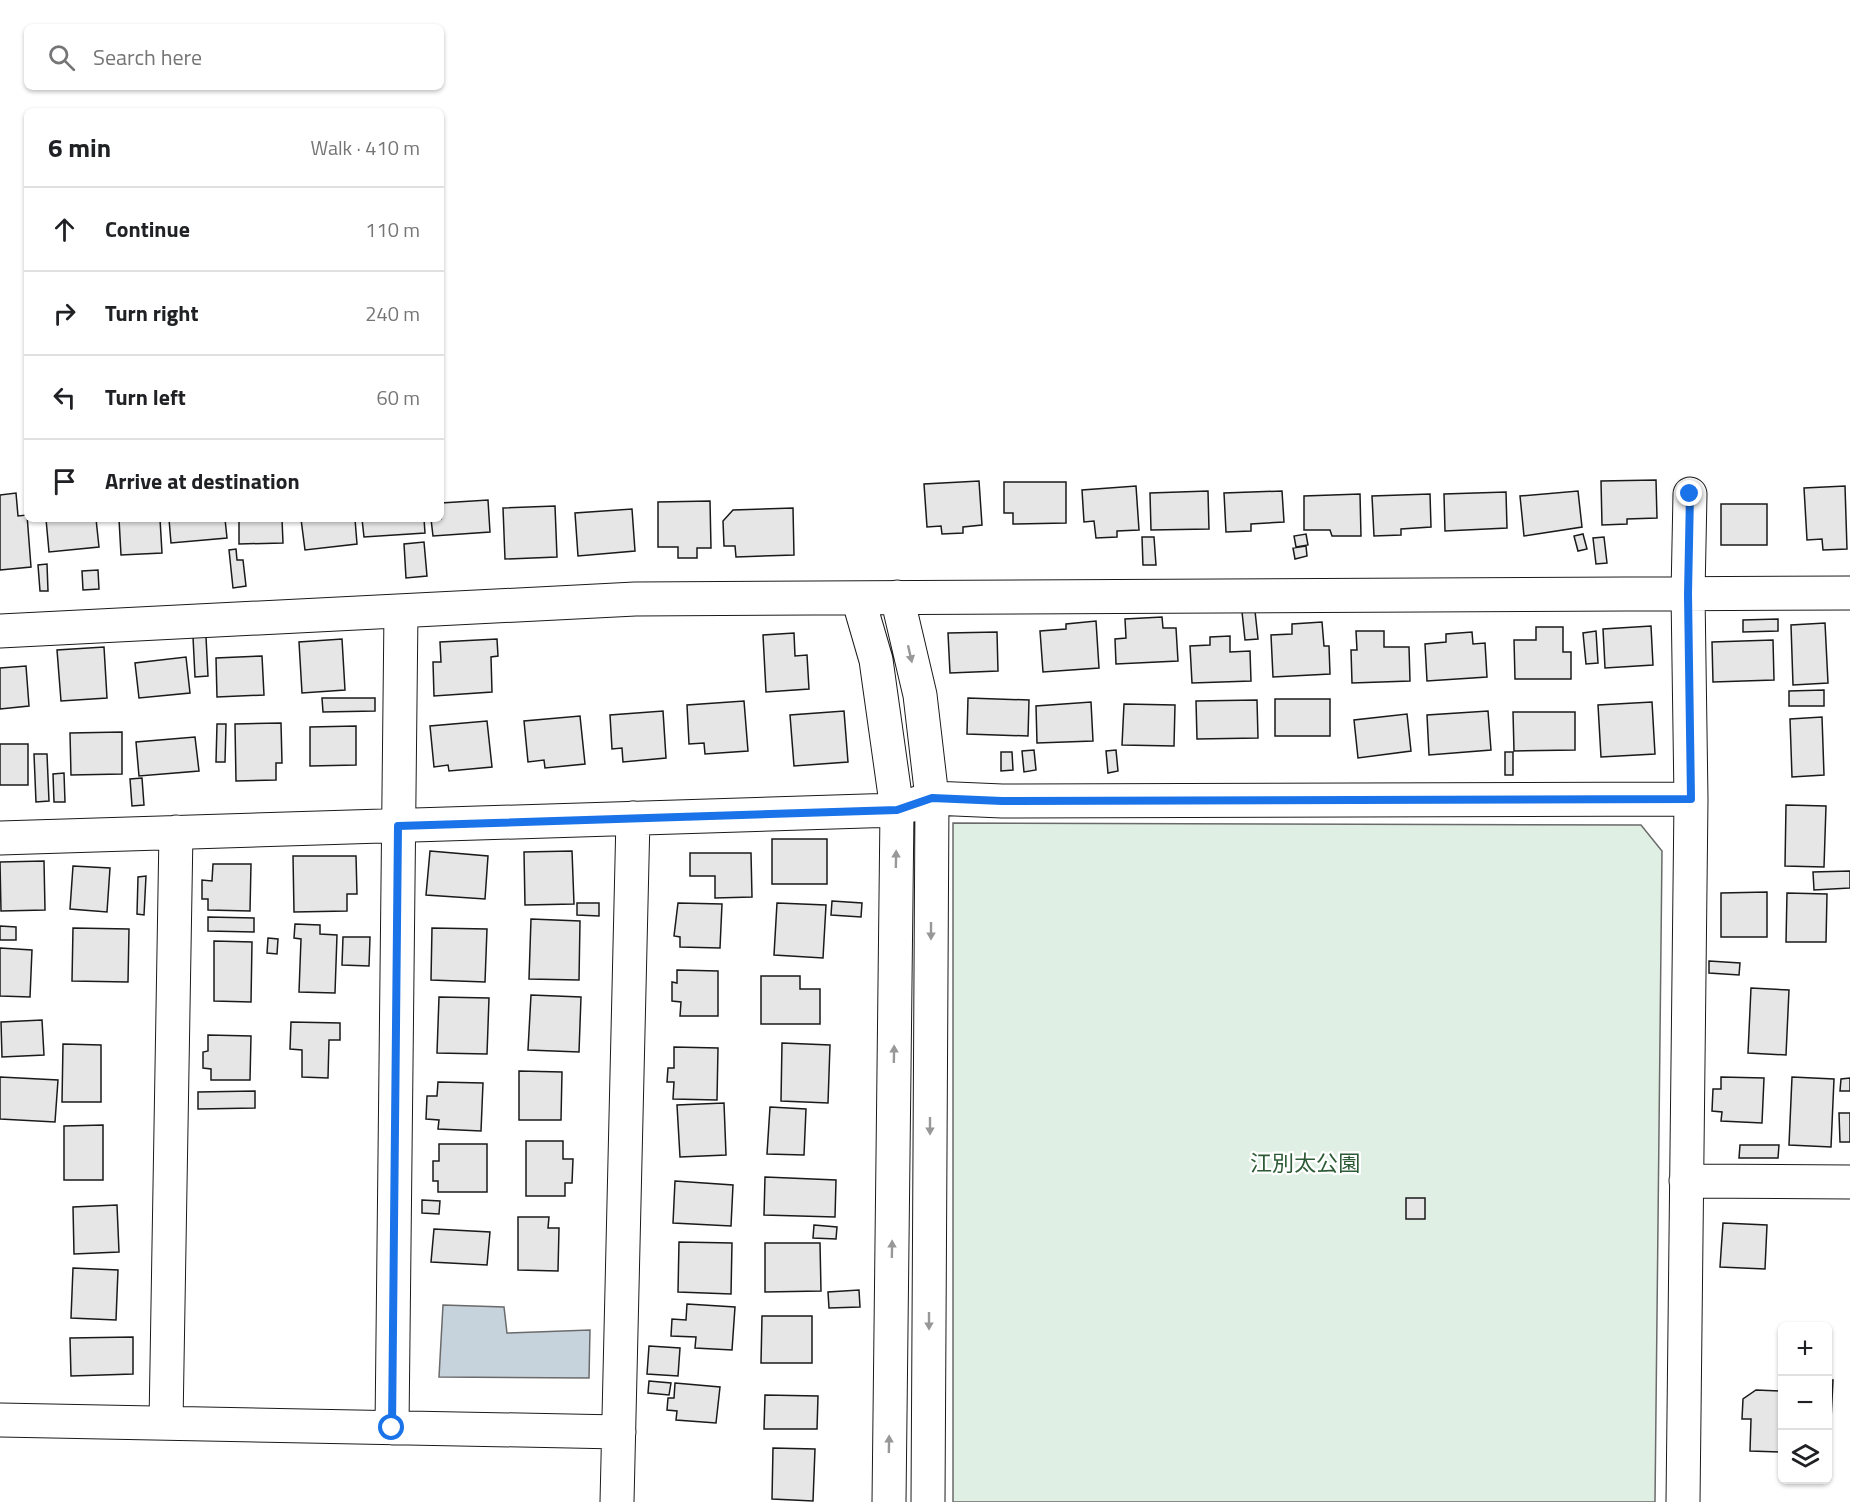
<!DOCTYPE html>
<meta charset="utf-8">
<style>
:root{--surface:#fff;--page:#f6f6f6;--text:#202124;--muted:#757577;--line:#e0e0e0}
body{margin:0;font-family:"Titillium Web","Noto Sans JP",sans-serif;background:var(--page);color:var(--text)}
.controls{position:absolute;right:18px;bottom:18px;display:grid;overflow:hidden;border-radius:9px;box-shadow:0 2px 4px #0004}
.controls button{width:54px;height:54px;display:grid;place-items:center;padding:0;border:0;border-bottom:2px solid var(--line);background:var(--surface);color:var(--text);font:30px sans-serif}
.stop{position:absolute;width:18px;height:18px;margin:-14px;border:4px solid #1a73e8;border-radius:50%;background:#fff}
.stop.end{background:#1a73e8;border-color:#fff;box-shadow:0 2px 6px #0008}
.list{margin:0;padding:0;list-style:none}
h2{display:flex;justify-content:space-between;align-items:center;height:78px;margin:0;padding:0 24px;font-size:26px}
h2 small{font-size:20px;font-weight:400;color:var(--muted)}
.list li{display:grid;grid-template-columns:39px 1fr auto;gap:18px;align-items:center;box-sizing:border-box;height:84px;padding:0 24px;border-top:2px solid var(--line)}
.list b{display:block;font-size:22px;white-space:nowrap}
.list em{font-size:20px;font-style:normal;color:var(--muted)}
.icon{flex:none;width:33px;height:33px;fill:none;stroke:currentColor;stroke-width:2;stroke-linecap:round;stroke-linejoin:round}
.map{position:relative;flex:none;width:1850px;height:1502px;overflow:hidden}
.search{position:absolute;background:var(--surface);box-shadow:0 2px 4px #0004;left:24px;top:24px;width:420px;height:66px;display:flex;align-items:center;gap:15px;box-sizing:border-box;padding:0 21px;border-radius:9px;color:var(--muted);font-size:22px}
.panel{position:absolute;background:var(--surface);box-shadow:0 2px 4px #0004;left:24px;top:108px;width:420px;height:414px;border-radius:9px}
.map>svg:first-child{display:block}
</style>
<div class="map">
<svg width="1850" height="1502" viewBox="0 0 1850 1502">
<rect width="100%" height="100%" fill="#fff"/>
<!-- green -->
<path fill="#e0efe3" stroke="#6a6a6a" stroke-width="1.5" d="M953,823L1641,825L1662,851L1655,1502H953Z"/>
<!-- water -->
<path fill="#c6d2dc" stroke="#6a6a6a" stroke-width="1.5" d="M443,1305L504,1307L507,1333L590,1330L589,1378L439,1377Z"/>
<!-- building -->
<path fill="#e6e6e6" stroke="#1a1a1a" stroke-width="1.5" d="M1656,480L1657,518L1627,519V524L1602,525L1601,481Z
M979,481L982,525L963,527V533L942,534L941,526L927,527L924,484Z
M1004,482H1066V523L1013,524V513H1004Z
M1136,486L1139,530L1117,531V537L1096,538L1094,521L1084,522L1082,490Z
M1845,486L1847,549L1823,550L1822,539L1807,540L1804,488Z
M1208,491L1209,529L1151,530L1150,493Z
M1282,491L1284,522L1251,524V531L1226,532L1224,493Z
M1578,491L1582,527L1524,536L1520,496Z
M1506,492L1507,528L1445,531L1444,494Z
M16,493L18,516L27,515L31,567L0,570V495Z
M1360,494L1361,536H1332L1330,530H1304V496Z
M1430,494L1431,527L1401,529V535L1374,536L1372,496Z
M488,500L490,532L433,536L431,519H441V503Z
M710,501L711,548H697V558H678V547H658V502Z
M1721,504H1767V545H1721Z
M555,506L557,557L505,559L503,508Z
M793,508L794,555L736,557L735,546H724L723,521L733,510Z
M632,509L635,551L578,556L575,513Z
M46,519H96L99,547L49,552Z
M119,519H160L162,553L121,555Z
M169,519H225L227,538L171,543Z
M239,519H282L283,543L239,544Z
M301,519H355L357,544L305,550Z
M362,519H424L425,533L364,537Z
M1306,534L1308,545L1296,547L1294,536Z
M1583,534L1587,549L1578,551L1574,536Z
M1142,537H1154L1156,565H1143Z
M1604,537L1607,563L1596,564L1593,538Z
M424,542L427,576L406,578L404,544Z
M1306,546L1307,556L1295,559L1293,548Z
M236,549L237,560H243L246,586L233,588L229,550Z
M47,564L48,591H40L38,565Z
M98,570L99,589L83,590L82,571Z
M1255,611L1258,639L1245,640L1242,612Z
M1162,617L1163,628H1176L1178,661L1116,664L1115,639L1126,638L1125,619Z
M1778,619V631L1743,632V620Z
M1096,621L1099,668L1043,672L1040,631L1066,629V624Z
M1322,622L1324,646H1329L1330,674L1273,677L1271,635L1292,634V624Z
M1825,623L1828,683L1793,685L1791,625Z
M1651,626L1653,665L1605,668L1603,629Z
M1536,627H1563V652H1571V679H1515L1514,640H1536Z
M1356,631H1384V647H1409L1410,681L1352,683L1351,650H1357Z
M1596,631L1598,663L1586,664L1583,633Z
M997,632L998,671L950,673L948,633Z
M1472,632L1473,644L1485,643L1487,677L1427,681L1425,644L1446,642V634Z
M794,633L795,656L807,655L809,689L766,692L763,635Z
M1230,636V652L1250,651L1251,681L1192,683L1190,646L1210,645V637Z
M193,637H206L208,676L195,677Z
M342,639L345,690L302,693L299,642Z
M497,639L498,656L491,657L492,692L434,696L433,662H441L440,642Z
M1773,640L1774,680L1713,682L1712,642Z
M104,647L107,698L61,701L57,650Z
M262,656L264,695L217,697L216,658Z
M186,657L190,693L139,698L135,663Z
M26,666L29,706L0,709V668Z
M1824,690V706H1789V691Z
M322,698H375V711L323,712Z
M968,698L1029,700L1028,736L967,734Z
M1275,699H1330V736H1275Z
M1257,700L1258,738L1197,739L1196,701Z
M744,701L748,751L705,754L704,743L689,744L687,705Z
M1091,702L1093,741L1037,743L1036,706Z
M1652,702L1655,754L1601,757L1598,705Z
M1124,704L1175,705L1174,746L1122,745Z
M663,711L666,758L623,762L622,748L612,749L610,715Z
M844,711L848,762L794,766L790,715Z
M1488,711L1491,750L1429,755L1427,715Z
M1513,712H1575V750L1514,751Z
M1407,714L1411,751L1358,758L1354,720Z
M580,716L585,764L545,768L544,760L528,762L524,721Z
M1822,717L1824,775L1792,777L1790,719Z
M487,721L492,767L449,771L448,765L434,767L430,726Z
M281,723L282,763H276V780L236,781L235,724Z
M217,724H226L225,762H216Z
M356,726V765L310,766V727Z
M122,732V774L71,775L70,733Z
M195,737L199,771L139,776L136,742Z
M0,744H28V785H0Z
M1034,750L1036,770L1024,772L1022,751Z
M1116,750L1118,771L1108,773L1106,751Z
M1001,752H1012L1013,770L1001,771Z
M1505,752H1513V775H1505Z
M34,754H47L49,801L36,802Z
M64,773L65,802H54L53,774Z
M142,778L144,805L132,806L130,779Z
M1786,805L1826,806L1824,867L1785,866Z
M772,839H827V884H772Z
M430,851L488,856L485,899L426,895Z
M572,851L574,904L525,905L524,852Z
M690,853H751L752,897L715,898V876H690Z
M293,856H356L357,894H347V911L294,912Z
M44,861L45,910L1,911L0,862Z
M213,864H251L250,911L208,910V899H202V880L212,881Z
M73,866L110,868L107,912L70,909Z
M1850,871V888L1814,890L1813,872Z
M146,876L144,915L137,914L138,877Z
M1767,892V937H1721V893Z
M1787,893L1827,894L1826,942H1786Z
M832,901L862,903L861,917L831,915Z
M577,903H599V916L577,915Z
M678,903L722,904L720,948L680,947V937L674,936Z
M777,903L826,905L823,958L774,955Z
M208,917L254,918V932L208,931Z
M531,919L580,921L579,980L529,979Z
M295,924L320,925V934L337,935L335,993L299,992L301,939L294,938Z
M0,926L16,927V940H0Z
M73,928L129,929L128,982L72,981Z
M432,928L487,929L485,982L431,980Z
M343,937H370L369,966L342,965Z
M268,938L278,939L277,954L267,953Z
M214,941L252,942L251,1002L214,1001Z
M0,948L32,950L30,997L0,996Z
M1709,961L1740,963L1739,975L1709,973Z
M677,970L718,971V1016H680L681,1002L672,1001V982L677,983Z
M761,976H800V989H820V1024H761Z
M1751,988L1789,990L1786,1055L1748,1053Z
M531,995L581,997L579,1052L528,1050Z
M439,997L489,998L487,1054L437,1053Z
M42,1020L44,1055L2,1057L1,1022Z
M291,1022L340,1023V1040H329L328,1078L302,1077V1050L290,1049Z
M208,1035L251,1036L250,1080H211V1069L203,1068V1052L208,1051Z
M782,1043L830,1045L828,1103L781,1101Z
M63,1044L101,1045V1102H62Z
M674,1047L718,1048L717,1100L673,1099L674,1082H667L668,1068H674Z
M519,1071L562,1072L561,1120H519Z
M0,1077L58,1080L55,1122L0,1119Z
M1721,1077L1764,1078L1762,1123L1721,1121L1722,1112L1712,1111L1713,1089H1721Z
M1792,1077L1834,1079L1831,1147L1789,1145Z
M1850,1078V1091H1840L1841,1079Z
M438,1082L483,1083L481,1131L438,1129L439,1120L426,1119L427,1096H437Z
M255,1091V1108L198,1109V1092Z
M724,1103L726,1155L680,1157L677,1105Z
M770,1107L806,1109L804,1155L767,1154Z
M1839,1113H1850V1142H1840Z
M103,1125V1180H64V1126Z
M526,1141H563V1159H573L572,1183H565V1196H526Z
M439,1144H487V1192H438V1181H433V1161H439Z
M1740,1145H1779L1778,1158H1739Z
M765,1177L836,1180L835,1217L764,1215Z
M675,1181L733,1185L731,1226L673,1223Z
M1406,1198H1425V1219H1406Z
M422,1200L440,1201L439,1214L422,1213Z
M117,1205L119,1252L74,1254L73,1207Z
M518,1217H549L548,1228H559L558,1271L518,1270Z
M1723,1223L1767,1225L1765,1269L1720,1267Z
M814,1225L837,1227L836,1239L813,1238Z
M434,1229L490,1232L487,1265L431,1262Z
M679,1242L732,1243L731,1294L678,1292Z
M765,1243H820L821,1291L765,1292Z
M73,1268L118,1270L116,1320L71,1318Z
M859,1290L860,1307L829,1308L828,1292Z
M687,1304L735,1307L732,1350L695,1348L696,1337L671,1336L672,1319L686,1320Z
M762,1316H812V1363H761Z
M133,1337V1374L71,1376L70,1338Z
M649,1346L680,1348L678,1376L647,1374Z
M1828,1380H1833L1830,1440H1828Z
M649,1381L671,1383L669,1395L648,1393Z
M675,1383L720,1387L716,1423L676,1420L677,1411L667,1410L668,1398H674Z
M1756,1390L1782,1391V1452L1750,1451L1751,1419H1742L1743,1399Z
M765,1395L818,1396L817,1429H764Z
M773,1448L815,1449L813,1501L772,1499Z"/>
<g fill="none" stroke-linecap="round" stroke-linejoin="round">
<defs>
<path id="street" d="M897,597L920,695L932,798L928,1502
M858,598L876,660L897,810L889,1502
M0,631L635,599L1850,593
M0,838L897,810L932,798L1002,801L1691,799
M1686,1181L1850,1182
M0,1420L619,1432
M166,1423L176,832
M392,1428L401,611
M617,1502L633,818
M1683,1502L1691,799L1688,594L1690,494"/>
</defs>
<!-- street casing -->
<use href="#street" stroke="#1a1a1a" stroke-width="35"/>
<!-- street -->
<use href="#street" stroke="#fff" stroke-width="33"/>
</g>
<!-- one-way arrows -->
<defs><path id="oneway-solid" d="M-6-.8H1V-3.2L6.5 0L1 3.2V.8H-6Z" transform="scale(1.5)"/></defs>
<g fill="#989898">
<use href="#oneway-solid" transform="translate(910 654) rotate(77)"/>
<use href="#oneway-solid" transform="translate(896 859) rotate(-89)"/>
<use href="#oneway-solid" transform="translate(931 931) rotate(90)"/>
<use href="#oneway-solid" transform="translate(894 1054) rotate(-89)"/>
<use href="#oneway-solid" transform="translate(930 1126) rotate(90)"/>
<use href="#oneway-solid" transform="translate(892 1249) rotate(-89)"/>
<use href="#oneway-solid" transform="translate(929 1321) rotate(90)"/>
<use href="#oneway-solid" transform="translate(889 1444) rotate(-89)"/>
</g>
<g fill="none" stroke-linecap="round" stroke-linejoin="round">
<!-- route -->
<path stroke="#1a73e8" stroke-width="8" d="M392,1428L398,826L897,810L932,798L1002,801L1691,799L1688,594L1690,494"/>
</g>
<g text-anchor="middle" stroke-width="4.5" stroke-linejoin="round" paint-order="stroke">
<!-- park labels -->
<g font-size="22" fill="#2b5a34" stroke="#fff">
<text x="1305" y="1171">江別太公園</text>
</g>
</g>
</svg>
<div class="controls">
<button>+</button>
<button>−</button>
<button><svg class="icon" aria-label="layers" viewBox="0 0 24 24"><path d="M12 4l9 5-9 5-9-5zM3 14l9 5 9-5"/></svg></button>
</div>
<div class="stop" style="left:392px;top:1428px"></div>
<div class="stop end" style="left:1690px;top:494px"></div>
<div class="search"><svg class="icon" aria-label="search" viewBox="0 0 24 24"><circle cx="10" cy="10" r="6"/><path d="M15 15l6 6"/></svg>Search here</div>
<section class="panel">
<h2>6 min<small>Walk · 410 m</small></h2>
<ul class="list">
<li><svg class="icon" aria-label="ahead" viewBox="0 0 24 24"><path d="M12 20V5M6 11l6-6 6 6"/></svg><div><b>Continue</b></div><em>110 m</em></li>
<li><svg class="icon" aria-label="right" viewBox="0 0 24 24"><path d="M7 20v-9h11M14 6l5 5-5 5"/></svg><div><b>Turn right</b></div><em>240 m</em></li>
<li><svg class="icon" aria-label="left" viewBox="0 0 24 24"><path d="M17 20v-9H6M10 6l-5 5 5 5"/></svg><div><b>Turn left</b></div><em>60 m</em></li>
<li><svg class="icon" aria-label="arrive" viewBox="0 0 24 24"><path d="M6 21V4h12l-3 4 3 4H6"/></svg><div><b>Arrive at destination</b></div></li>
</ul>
</section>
</div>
